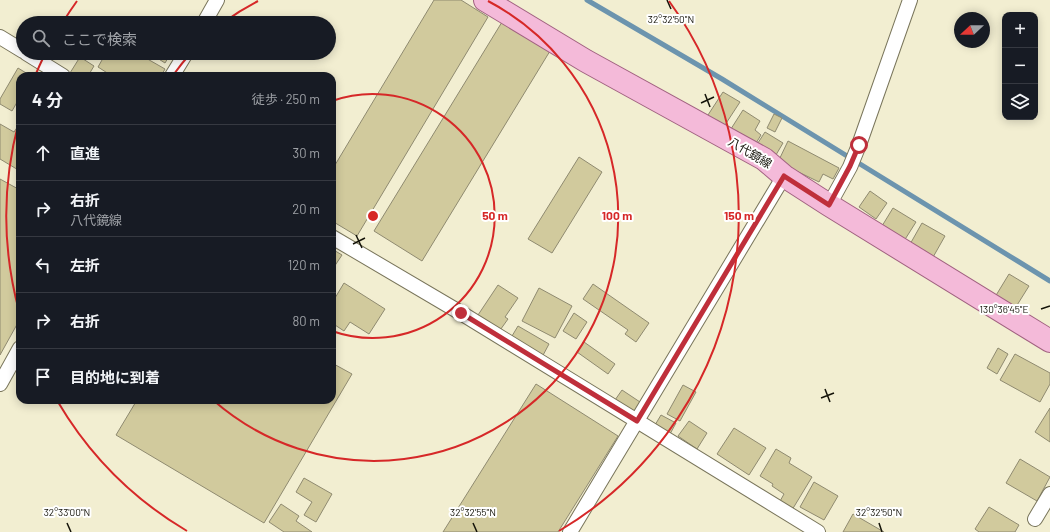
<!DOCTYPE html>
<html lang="ja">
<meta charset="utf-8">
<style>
:root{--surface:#171b24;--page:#242831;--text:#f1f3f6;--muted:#9ea1a6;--line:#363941}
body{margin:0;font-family:Barlow,"Noto Sans JP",sans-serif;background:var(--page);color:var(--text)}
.controls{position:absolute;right:12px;top:12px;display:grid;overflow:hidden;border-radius:8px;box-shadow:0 2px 10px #0003}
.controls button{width:36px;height:36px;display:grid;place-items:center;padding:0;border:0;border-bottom:1px solid var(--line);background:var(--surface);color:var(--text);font:20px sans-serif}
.compass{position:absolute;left:954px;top:12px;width:36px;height:36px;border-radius:50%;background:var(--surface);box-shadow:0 2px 10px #0003;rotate:248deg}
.stop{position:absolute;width:12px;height:12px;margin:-9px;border:3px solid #bf2f3b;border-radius:50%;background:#fff}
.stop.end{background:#bf2f3b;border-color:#fff;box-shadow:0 1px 4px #0008}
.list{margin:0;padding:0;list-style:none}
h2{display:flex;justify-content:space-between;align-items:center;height:52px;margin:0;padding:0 16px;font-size:17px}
h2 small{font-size:13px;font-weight:400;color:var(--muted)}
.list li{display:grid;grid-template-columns:26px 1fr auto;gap:12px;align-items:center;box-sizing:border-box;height:56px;padding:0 16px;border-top:1px solid var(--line)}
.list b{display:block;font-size:15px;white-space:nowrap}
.list p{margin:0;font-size:13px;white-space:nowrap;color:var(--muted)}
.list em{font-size:13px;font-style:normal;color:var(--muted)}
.icon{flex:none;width:22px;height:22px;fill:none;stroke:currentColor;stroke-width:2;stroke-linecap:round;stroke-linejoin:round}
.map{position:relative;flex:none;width:1050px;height:532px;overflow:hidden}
.search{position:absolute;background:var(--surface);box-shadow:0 2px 10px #0003;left:16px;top:16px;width:320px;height:44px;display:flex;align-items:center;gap:10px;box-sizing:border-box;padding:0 14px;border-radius:22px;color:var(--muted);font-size:15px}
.panel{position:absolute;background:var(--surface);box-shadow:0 2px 10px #0003;left:16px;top:72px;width:320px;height:332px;border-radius:12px}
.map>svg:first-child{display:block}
</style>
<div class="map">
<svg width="1050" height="532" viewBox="0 0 1050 532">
<rect width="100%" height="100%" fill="#f2eed1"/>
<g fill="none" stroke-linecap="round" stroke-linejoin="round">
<!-- stream -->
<path stroke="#6c94ae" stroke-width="5" d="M587,0L722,79L1050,281"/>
</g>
<!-- building -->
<path fill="#d1ca9d" stroke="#8f8a70" d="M434,0H461L488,17L357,236L332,221V170Z
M502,22L550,51L422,261L374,231Z
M106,53H137L165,69L161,76H112L98,67Z
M156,53H171L165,63L154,56Z
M80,57L94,66L88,76H76L70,73Z
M18,68L31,76H20V97L12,111L0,104V99Z
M723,92L740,102L723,128L706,118Z
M743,110L760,121L755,130L761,135L753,148L729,132Z
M774,114L782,118L775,132L767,128Z
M0,124L14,132L18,126L20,127V171L0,159Z
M765,132L783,143L773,160L754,149Z
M788,141L839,168L833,179L823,174L819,182L778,162Z
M579,157L602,172L552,253L528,239Z
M0,179L20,190V319L0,355Z
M870,191L887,203L876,219L859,207Z
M893,208L916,222L904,241L882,226Z
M922,223L945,236L932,259L909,246Z
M332,249L342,255L332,270Z
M1009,274L1029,286L1014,310L995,297Z
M344,283L385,309L369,334L350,322L344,331L332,323V303Z
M593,284L649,323L636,342L625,334L628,330L583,299Z
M498,285L518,298L505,317L508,319L498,333L476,318Z
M539,288L572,306L555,338L522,321Z
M574,313L587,322L576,339L563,331Z
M518,326L549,344L541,359L509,341Z
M584,342L615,364L608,374L577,352Z
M998,348L1008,354L997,374L987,368Z
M1015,354L1050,373V384L1040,402L1000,380Z
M332,363L352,374L264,523L116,435L137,400H332Z
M536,384L618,436L558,532H443Z
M683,385L696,392L680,421L667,414Z
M622,390L646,406L639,416L615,400Z
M1050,408V442L1035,432Z
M661,415L676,423L670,434L655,425Z
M689,421L707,433L697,449L678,436Z
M734,428L766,448L749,475L717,454Z
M776,449L791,458L789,463L812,477L792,510L779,503L784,494L772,486L773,484L760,476Z
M1020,459L1050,477L1037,501L1006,483Z
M304,478L332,494L316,522L304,515L312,502L296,492Z
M814,482L838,496L824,520L800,507Z
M281,504L299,516L296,521L312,532H284L269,522Z
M989,507L1019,525L1015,532H979L975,529Z
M853,514L884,532H843Z"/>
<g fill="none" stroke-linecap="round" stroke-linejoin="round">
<defs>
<path id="street" d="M204,23L217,0
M0,37L23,51
M26,53L63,76
M172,76L186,53
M829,205L850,167L859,145L910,0
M332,237L461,313L818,532
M0,384L20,348
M1035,519L1050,494
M570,532L784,176"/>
<path id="primary" d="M485,0L586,61L764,159L784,176L829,205L1050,341"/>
</defs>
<!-- street casing -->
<use href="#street" stroke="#79755b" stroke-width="16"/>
<!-- primary casing -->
<use href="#primary" stroke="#a16280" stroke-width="24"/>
<!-- street -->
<use href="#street" stroke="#fff" stroke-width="14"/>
<!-- primary -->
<use href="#primary" stroke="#f4bad9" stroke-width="22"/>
</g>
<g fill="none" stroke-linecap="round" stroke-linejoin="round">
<!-- route -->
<path stroke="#bf2f3b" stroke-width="5" d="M461,313L637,421L784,176L829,205L850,166L859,145"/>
</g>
<!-- ticks -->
<path fill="none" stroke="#141309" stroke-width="1.5" d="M667,0L671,9M705,94L710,107M701,103L714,97M356,235L362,248M353,244L365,238M1041,309L1050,306M825,389L830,402M821,398L834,393M67,523L71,532M473,523L477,532M879,523L882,532"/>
<!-- distance rings -->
<g fill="none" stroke="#d62828" stroke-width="2">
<path d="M332 101A122 122 0 1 1 332 331"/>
<path d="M174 74A244 244 0 0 1 190 54M224 22A244 244 0 0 1 258 1M488 1A244 244 0 1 1 213 400"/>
<path d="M187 531A366 366 0 0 1 58 402M19 311A366 366 0 0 1 19 121M35 76A366 366 0 0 1 44 56M63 22A366 366 0 0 1 77 1M669 1A366 366 0 0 1 559 531"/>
</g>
<g text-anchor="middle" stroke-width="4" stroke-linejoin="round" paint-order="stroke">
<!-- street labels -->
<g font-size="12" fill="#141309" stroke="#fff">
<text transform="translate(750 153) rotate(31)" y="4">八代鏡線</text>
</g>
</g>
<g font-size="10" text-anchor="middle" fill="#141309" stroke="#fff" stroke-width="4" stroke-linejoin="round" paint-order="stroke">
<text x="671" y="23">32°32'50"N</text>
<text x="1004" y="313">130°36'45"E</text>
<text x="67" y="516">32°33'00"N</text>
<text x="473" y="516">32°32'55"N</text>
<text x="879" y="516">32°32'50"N</text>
</g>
<circle cx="373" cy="216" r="6" fill="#d62828" stroke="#fff" stroke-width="2"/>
<g font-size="12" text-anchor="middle" font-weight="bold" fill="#d62828" stroke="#fff" stroke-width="4" stroke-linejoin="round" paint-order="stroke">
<text x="495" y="220">50 m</text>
<text x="617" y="220">100 m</text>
<text x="739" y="220">150 m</text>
</g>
</svg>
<div class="controls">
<button>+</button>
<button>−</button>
<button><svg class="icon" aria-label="layers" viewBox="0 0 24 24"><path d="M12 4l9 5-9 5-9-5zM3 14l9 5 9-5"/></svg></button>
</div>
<svg class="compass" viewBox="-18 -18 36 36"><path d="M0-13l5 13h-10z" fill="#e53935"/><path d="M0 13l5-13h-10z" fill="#9ea1a6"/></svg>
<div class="stop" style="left:859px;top:145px"></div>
<div class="stop end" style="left:461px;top:313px"></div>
<div class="search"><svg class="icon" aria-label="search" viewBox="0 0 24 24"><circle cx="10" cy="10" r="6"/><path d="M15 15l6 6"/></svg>ここで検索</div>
<section class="panel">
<h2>4 分<small>徒歩 · 250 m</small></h2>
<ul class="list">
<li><svg class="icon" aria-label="ahead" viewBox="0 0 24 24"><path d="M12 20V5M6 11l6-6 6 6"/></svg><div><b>直進</b></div><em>30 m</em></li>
<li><svg class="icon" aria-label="right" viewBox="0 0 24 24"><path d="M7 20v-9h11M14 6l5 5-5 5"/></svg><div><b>右折</b><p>八代鏡線</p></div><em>20 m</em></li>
<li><svg class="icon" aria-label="left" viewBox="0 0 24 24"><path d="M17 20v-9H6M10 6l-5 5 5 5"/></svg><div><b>左折</b></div><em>120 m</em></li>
<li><svg class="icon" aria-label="right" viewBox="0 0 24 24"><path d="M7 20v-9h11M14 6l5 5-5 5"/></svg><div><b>右折</b></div><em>80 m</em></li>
<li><svg class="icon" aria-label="arrive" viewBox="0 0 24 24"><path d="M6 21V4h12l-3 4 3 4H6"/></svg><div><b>目的地に到着</b></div></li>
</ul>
</section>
</div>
